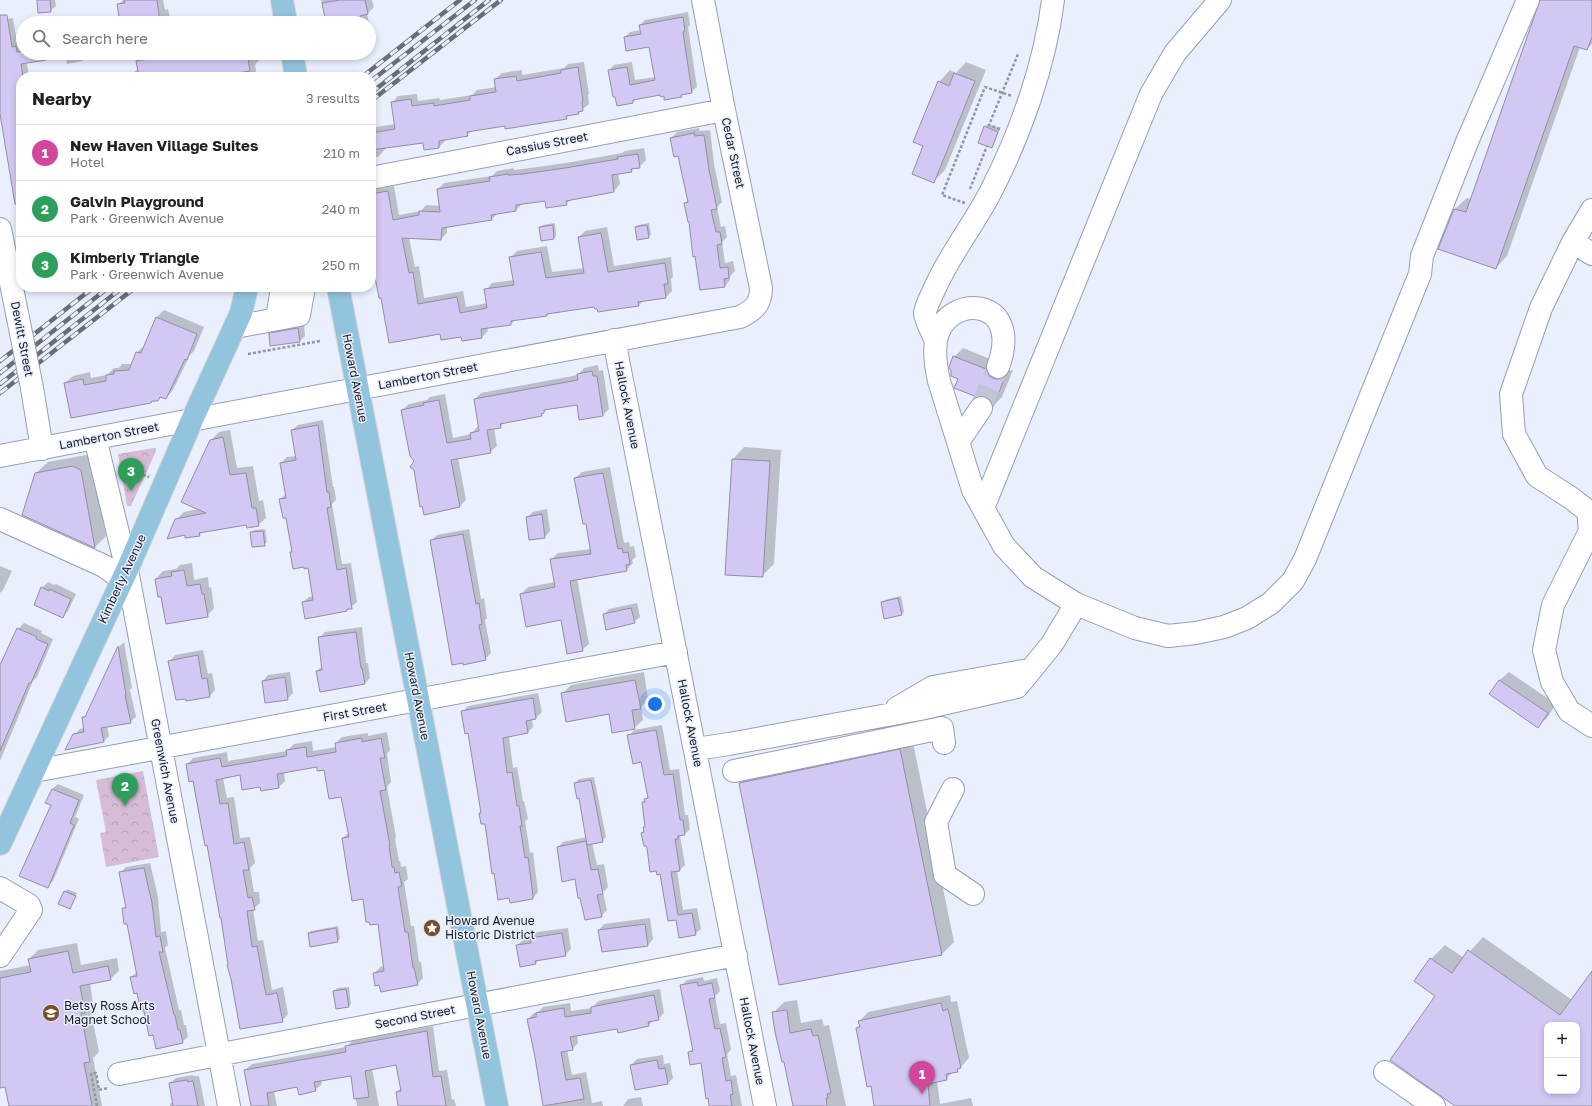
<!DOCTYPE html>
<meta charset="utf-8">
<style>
:root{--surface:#fff;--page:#f6f6f6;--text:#202124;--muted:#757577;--line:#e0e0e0;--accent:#77512d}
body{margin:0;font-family:"Golos Text",sans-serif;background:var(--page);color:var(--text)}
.controls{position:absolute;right:12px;bottom:12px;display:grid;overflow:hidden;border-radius:8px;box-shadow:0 2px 6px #0003}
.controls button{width:36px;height:36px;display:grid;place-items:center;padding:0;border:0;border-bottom:1px solid var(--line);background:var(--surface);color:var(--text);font:20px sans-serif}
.you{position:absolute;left:655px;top:704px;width:14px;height:14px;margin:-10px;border:3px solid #fff;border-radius:50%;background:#1a73e8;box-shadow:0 0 0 6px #1a73e833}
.badge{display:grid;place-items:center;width:26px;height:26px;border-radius:50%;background:var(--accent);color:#fff;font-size:13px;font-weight:700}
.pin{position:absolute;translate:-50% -33px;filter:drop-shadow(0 1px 2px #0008)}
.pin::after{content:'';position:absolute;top:21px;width:14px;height:12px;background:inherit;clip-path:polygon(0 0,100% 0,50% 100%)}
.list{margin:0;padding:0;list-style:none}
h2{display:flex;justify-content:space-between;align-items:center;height:52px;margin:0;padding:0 16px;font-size:17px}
h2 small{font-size:13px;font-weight:400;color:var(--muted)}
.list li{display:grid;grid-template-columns:26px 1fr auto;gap:12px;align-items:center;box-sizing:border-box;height:56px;padding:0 16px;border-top:1px solid var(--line)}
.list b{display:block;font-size:15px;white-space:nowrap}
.list p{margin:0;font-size:13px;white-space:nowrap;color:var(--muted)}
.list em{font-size:13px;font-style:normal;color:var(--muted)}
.icon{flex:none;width:22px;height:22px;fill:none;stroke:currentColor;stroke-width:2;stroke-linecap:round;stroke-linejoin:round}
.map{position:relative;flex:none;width:1592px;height:1106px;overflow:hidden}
.search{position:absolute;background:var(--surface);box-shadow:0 2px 6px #0003;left:16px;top:16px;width:360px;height:44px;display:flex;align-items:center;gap:10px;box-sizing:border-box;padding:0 14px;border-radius:22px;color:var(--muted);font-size:15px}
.panel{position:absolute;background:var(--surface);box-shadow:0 2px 6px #0003;left:16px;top:72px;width:360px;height:220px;border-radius:16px}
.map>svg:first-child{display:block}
</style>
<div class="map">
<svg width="1592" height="1106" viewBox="0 0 1592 1106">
<defs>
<pattern id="park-crowns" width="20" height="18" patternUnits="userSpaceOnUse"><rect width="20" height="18" fill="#d7bcd5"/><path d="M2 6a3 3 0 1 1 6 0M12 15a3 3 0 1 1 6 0" fill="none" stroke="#b8a1b7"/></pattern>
</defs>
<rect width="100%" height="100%" fill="#e9effd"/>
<!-- park -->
<path fill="url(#park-crowns)" d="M154,448H156V451L131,506H127L118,454Z
M143,771L159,857L106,867L100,833L106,832L96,780Z"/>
<!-- shadow -->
<path fill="#0003" fill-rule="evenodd" d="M38,0H55L56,6L50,11Z
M123,0H163L165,10L168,9L171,23H122L118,5Z
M321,0H372L374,7L367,14L369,23H327Z
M1541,0H1592V44L1587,49L1580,47L1507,256L1496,268L1439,249L1455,209L1467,198L1471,199Z
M688,12L690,25L688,27L697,87L691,92L684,93L681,96L661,94L636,98L633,102L609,70L614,65L632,62L635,80L656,77L650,46L625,37L630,32L641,30L640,25L645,20Z
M13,18L17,42L21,41L23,53H30L26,60L29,74L26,77H21V212L18,187L0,107V20Z
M65,53H87V56L82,61L67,64Z
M145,53H259L260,59L255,65L257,77H133L132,74L139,68L137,61Z
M584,62L589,94L588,95L589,104L578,113L570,114L566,118L472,130L467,135L445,139V141L439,147L425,149L424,141L387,147L378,157L371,158V128L395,124L392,103L398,96L417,94L418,101L439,98L440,100L472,95L477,90L497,87L495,79L502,73L522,70V75L564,68L568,64Z
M966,62L986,70L945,170L933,182L924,146L939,82L950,70L956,73Z
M988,124L1000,129L994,144L991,147L985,127Z
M699,128L700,131L710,130L714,164L722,202L717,207L721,227L725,226L727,237L722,242L725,263L733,261L735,271L730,276V280L725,286L690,221L685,203L688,200L678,155L671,138L677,132Z
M644,148L646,160L639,167H635L631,171L618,173L620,184L614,191L571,199L566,204L546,200L522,204L516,210L498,213L492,219L447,226V233L441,239L409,238L415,267L419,266L424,298L463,291L466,307L487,303L486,290L492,283L514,280L511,257L517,251L547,246L552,272L584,268L579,237L585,231L607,227L614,266L671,257L673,277L671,279L672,291L666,297L643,301L639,305L595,306L550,312L547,315L516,319L511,324L487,327L488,331L482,337L441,333L382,297L371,252V190L394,186L399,215L421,211L426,205L440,206L438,189L444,183L492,176L497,171L514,168V170L530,168L572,162L622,153L625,151Z
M555,223L556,236L554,238L540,228L543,225Z
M649,223L651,235L648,237L636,227L638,225Z
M164,310L204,327L194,351L190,355L173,390L166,398L161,396L157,400H153L151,403L65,383L73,376L90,372L91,378L107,375L114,368H119L122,364H133L137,352L145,345L156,318Z
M304,323L305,336L300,341L270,334L275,328Z
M963,348L995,361L1004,371L1013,370L1002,397L994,405L993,402L954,357Z
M598,365L599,371L603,370L609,409L603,415L578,403L548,408L541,415L505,422L500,427L494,428L497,446L490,452L458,458L466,500L460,506L424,513L416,461L402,410L409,404L427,400L430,397L445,394L453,438L471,434L477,427L480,426L475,399L481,393L578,375L584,368Z
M323,420L333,487H334L336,500L332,504L342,564L351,563L357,602L346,611L303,602L309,597L314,596L309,567L291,552L292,551L287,517L280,499L286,494L281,463L287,457L297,456L292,430L298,425Z
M230,430L237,468L253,466L259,501L263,500L266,518L258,525L247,524L202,532L199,535L186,534L176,520L184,512L199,509L211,440L219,432Z
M744,447L781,450L774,564L762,576L733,459Z
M86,455L92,459L106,536L95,547L23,515L36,473L48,462Z
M610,467L624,543L629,542L630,547L634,546L636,557L632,560L633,563L626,570L577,578L589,644L582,650L562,619L521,594L528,587L555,582L551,560L558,553L591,549L586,523L575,478L582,472Z
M547,509L550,531L545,537L527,517L533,512Z
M265,529L267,542L264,545L251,533L254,530Z
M469,529L481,599L484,598L487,618L485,620L491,653L485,659L431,541L437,535Z
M192,563L194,580L208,577L209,588L211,587L214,608L207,616L162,596L156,579L163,571L176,569L180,565Z
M0,566L12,571L3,590L0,593Z
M48,582L54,585L56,584L76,594L68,611L62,617L42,588Z
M901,596L904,612L901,614L882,602L885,600Z
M637,603L640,617L634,622L604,615L609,609Z
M24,623L42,631L41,633L53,639L37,677L33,681L0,761V668L18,629Z
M362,627L366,663H368L370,678L364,684L317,671L322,666L319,638L325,632Z
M124,642L132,688L130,690L136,717L130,722L107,726L109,736L104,741L74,735L80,729L84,728L83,718L88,712L119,647Z
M203,650L208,674L212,673L215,690L210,696L170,661L175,655Z
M290,672L293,693L287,699L263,681L268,675Z
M644,672L648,699L641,707L643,720L634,728L610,713L562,694L571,685Z
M1509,672L1556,704L1547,718L1538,726L1491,694L1500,680Z
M538,693L542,712L536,718L532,719L533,727L527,733L509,736L513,768L517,767L523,801H524L528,819L525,821L530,853L533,852L538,892L533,898L480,813L482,811L469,732L462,712L468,706Z
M662,725L670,770L679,769L685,815H688L690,829L685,834L680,835L685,865L680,870L677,871L683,910L697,908L701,929L695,934L676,919L661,873L642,833L646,826L643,803L648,796L641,761L629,736L634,730Z
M387,732L390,750L387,754L391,782L387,787L396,837L395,839L399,861H400L401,867L406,866L408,879L404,882L411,926H414L419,962H421L423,978L417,984H380L374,974L380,967L384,966L378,923L363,898L343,838L349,832L342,796L325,769L318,766L284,772L285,781L279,787L262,790L261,786L240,774L223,778L227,798L234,797L240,838L250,837L255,863L250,868L254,892H259L260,903L253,909L258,941L263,940L272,990L283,987L288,1014L282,1021L241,1028L208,844L193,780L187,765L193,758L227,752L228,761L287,751L294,744L312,741L313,751L336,747V743L342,737L368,733V736Z
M912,738L954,942L942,954L780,983L740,783L752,771Z
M594,777L606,837L602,841L592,843L597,865L604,864L608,887L603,892L607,910L601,916L558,847L563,842L587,837L580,797L575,783L579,779Z
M58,784L84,795L75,817L79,819L53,881L48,886L53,805L47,802L52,789Z
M150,863L158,897L161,932L166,931L168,945L165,948L179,1010H181L184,1025H186L188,1037L182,1042L153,1034L131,977L137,972L128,922L123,909L126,905L120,873L126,867Z
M67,889L77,893L70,908L60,903Z
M650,918L653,939L648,945L599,930L604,924Z
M338,926L340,939L337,941L309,934L311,931Z
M568,928L571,949L565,955L540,959L536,963L517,945L523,940L531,938L537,932Z
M1483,937L1572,1000L1592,972V1106H1457L1431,959L1445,945L1464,958ZM1547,1025H1577V1091H1547Z
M77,943L81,965L117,958L119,971L110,979L90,983L93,1003L90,1007L99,1052L93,1058L102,1106H10L6,1086L0,1087V971L31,965L29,959L38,950Z
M703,977L704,981L717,978L720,991L715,996L720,1024L726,1023L731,1050L727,1054L731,1076L736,1075L742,1106H710L702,1062L689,1053L693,1048L681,986L687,980Z
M349,987L351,1004L349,1006L334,991L337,988Z
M660,989L664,1013L658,1019L654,1020L648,1026L618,1028L577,1034L578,1043L572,1049L567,1050L572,1075L586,1072L592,1103L602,1101L603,1106H546L528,1019L534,1013L538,1012L543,1007L570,1003L571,1011L592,1008L598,1001Z
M950,995L951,1002L957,1001L969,1058L957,1071L953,1072L946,1079L937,1081L940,1104L971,1098L973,1106H875L857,1029L860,1025V1021L868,1012Z
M797,1000L801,1023L822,1019L824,1026L829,1025L846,1106H794L773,1013L784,1002Z
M433,1026L439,1071L447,1070L452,1100L454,1099L456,1106H399L397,1092L401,1088L397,1064L372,1069L379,1106H357L351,1075L321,1080L322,1084L315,1090L298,1086L274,1091L277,1106H252L245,1070L252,1064L346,1047L353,1040Z
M663,1055L664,1064L670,1063L673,1078L668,1083L631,1065L637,1059Z
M193,1075V1076H199L205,1106H170V1104L173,1101L170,1083L176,1078Z
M641,1097L643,1106H623L628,1099Z"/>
<!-- building -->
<path fill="#d3c8f4" stroke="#938ea3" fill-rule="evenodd" d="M37,0H50L51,12L38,13Z
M124,0H157L160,23H120L117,4L125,3Z
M340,0H365L368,14L360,16L361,23H326L322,3Z
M1540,0H1592V37L1587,50L1574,46L1496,269L1438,249L1454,209L1466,212Z
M0,15H7L12,47L16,46L17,52L23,51V53H45L46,60L21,64L23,77H21V204H15L0,114Z
M683,17L685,31L683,32L692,93L681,95L682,97L664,100V96L661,97L660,95L633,100V103L617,106L615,97H613L608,70L627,67L630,85L655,80L649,47L626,51L624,37L641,34L639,25Z
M182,53H247L250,71L212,77H139L136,61Z
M578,67L583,101H582L583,111L578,112L579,114L566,116L567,119L505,129V126L467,132L468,136L439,141V148L424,150L423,143L371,150V133L395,129L391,102L411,99L412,106L434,103V106L470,100V96L496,92L494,79L516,76L517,81L561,73V70Z
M954,73L975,81L934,183L912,174L923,146L913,142L938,81L949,86Z
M984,126L998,132L992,148L978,143Z
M694,133L695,136L704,135L709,170L717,209L711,210L716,232H720L722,244L717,245L720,268L728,267L729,278L724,279L725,287L700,290L695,256L693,257L689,222H688L684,203L688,202L678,156L674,157L670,138Z
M638,154L640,168L631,169L632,172L612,175L614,192L566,201L567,205L546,208L545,201L516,205V211L491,215L492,220L442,228L441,240L402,238L409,273L413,272L418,304L457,297L460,313L487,308L484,289L514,285L509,257L541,252L546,278L584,273L578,237L601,233L608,272L665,263L668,284H664L666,298L638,302L639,306L624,308L598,312L597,309H595L594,307L547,314V316L511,321V325L481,329L482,338L462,341L461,337L441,340L440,334L389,343L381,298H379L371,256V194L388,191L393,220L419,215V211L440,212L437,189L490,181L489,177L508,174V175L523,174L565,168L618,159L617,157Z
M553,225L554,239L541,241L539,227Z
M647,225L649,238L637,240L635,227Z
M156,317L197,334L187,360L185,359L166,399L160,397L158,401H152L151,403L71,418L64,383L83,379L84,385L106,381V375L114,374V371L129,370L136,352L141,353Z
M298,328L300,342L270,346L269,333Z
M953,356L986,369L989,376L995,379H1001L1005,377L993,407L992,402L988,397L982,396L977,397L954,388L958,379L951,376V371L949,367Z
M592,371L593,376H597L603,416L579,420L577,405L544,410V413L541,414L542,416L500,424L501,428L487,430L491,453L451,460L460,507L424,515L422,506L420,507L414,470L410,467L414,461L410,456L401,410L424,405L423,403L439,400L447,443L471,439L470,433L479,431L474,399L578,380L577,374Z
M318,425L327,492H329L331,507L327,508L337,570L346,568L352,609H347V611L305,619L302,602L313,600L308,568L304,569V567L293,569L290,552H292L286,518H283L279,499L286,498L280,463L296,460L291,430Z
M223,437L230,475L246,473L252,508H256L259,526L247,528L246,525L199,533L200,536L185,538V535L167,539L175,519L206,513L181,502L210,440Z
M732,459L770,461L763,577L725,575Z
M73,466L81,470L95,548L22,515L35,473Z
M603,473L618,549L622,548L623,553L628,552L630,564L626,565L627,571L570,581L583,651L567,654L561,620L526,627L520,594L555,587L550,559L591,554L586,524H583L574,478Z
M542,514L545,538L529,540L526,517Z
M263,531L265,546L252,547L250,532Z
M463,534L476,604L479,603L482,624L479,625L486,660L463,665V663L452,665L430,540Z
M184,570L187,586L200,584L202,594H204L208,617L166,624L161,597H158L155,579L172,576L171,572Z
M41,587L49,591V589L71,599L63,618L34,605Z
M898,598L902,615L884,619L881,602Z
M631,608L635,623L606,630L603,614Z
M17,628L37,637L36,639L48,644L31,683H29L0,751V665Z
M356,632L361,668H362L365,684L320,692L316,671L322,670L318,637Z
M118,646L126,695H125L131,723L101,728L104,742L65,750L73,734L84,732L82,717H85Z
M198,655L202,679L207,678L210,697L186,701L185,699L176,700L168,661Z
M285,677L288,700L265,703L262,681Z
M635,680L641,709L632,710L635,729L612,733L609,714L566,722L561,693Z
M1499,680L1548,713L1538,728L1489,694Z
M533,698L536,719L526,721L528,733L503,738L507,773L512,772L517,806H519L522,826H520L525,858L528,857L533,896V899L510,903L509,898L498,900L494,873L492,874L485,824H481L479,813H481L468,733L465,734L461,711Z
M656,730L664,775L673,774L680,820H683L685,835L678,836V839H675L680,871L671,872L678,915L692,913L696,935L679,938L676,920L668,921L660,874L657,875L656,871L650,872L647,848L646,846H644L641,833L644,832L643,827H645L642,802H645L644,799L648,798L641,762L633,764L627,735Z
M362,738V742L381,738L385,758H380L386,790L380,791L390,845H389L392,867H394L395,873L399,872L402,886L398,887L405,932H408L413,968H414L418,985L381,992L379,985L375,986L373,973L384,971L378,924L370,925L369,922H366L363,899L352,901L342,838L349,837L341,797L329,799L324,770L317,771V767L277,774L279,788L261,791L260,787L242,790L240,775L216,780L220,804L228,803L234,844L244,842L249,870H243L248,898L252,897L255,910L247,911L252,947L257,946L266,995L277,993L283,1022L240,1029L231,979L227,965H228L221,918H220L207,845L205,846L193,781L189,782L186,764L220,758L222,767L286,756L287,755L286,750L306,747L307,757L336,752L335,743Z
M900,749L942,955L779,985L739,783Z
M591,780L603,842L587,845L579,798L577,799L574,783Z
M52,789L79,800L70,823L74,825L48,888L19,876L51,805L45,803Z
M586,841L591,870L598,869L603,894L597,895L602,917L585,920L580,898H578L575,879L562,882L557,847Z
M144,868L152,903L156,937L160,936L163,952H159L174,1015H175L178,1030H180L183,1043L156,1049L153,1035L149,1036L143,1007L140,1008L137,993L134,994L130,977L137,976L127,924H124L122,908H126L119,872Z
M64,891L76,896L70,909L58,904Z
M645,924L648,946L602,952L598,930Z
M336,928L338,942L310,947L308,933Z
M562,933L566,956L535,961L536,964L520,967L516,945L531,943L530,938Z
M1468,950L1560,1015L1592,971V1106H1455L1390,1060L1435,996L1414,981L1430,958L1452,973ZM1547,1025H1577V1091H1547Z
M68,951L73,973L108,966L111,980L80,986L85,1013H81L90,1062L84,1063L92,1106H9L5,1087L0,1088V978L31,972L28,959Z
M697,982L698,986L712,983L715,998L709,999L715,1029L720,1028L726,1057L722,1058L726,1081L731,1080L733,1094L730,1095L732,1106H709L708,1098L706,1099L701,1063L690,1065L688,1052L693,1051L680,985Z
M346,989L349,1007L336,1009L333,991Z
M654,995L659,1020L648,1022L649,1026L618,1033L617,1029L570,1037L573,1050L561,1052L566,1080L580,1078L584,1099L543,1106L535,1057L527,1019L536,1017V1013L564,1008L565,1017L591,1013V1007Z
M941,1003L943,1011L948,1009L961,1068L957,1069L958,1072L946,1074L947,1080L928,1084L930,1106H874L871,1086L867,1087L856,1028L860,1027L858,1021Z
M787,1010L790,1033L811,1029L813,1036L818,1035L831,1093L827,1094L828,1098H826L827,1106H793L784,1062H782L775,1032L772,1012Z
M427,1031L433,1077L441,1076L446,1106H398L396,1092L401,1091L396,1065L365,1071L369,1097L354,1099L351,1076L314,1082L316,1091L299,1095L297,1087L267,1093L269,1106H251L244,1070L346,1052L345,1046Z
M657,1060L659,1069L665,1068L668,1084L635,1090L630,1065Z
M187,1080L188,1082L193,1081L198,1106H173L169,1083Z"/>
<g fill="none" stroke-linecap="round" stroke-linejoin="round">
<!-- minor-tunnel -->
<path stroke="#bfc5d2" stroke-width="22" stroke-dasharray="22 11" stroke-linecap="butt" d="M981,408L998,367"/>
<defs>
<path id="minor" d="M371,178L724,110
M1592,210L1573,242L1541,308L1511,394L1514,434L1537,476L1571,498L1588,511L1590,531L1553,605L1544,650L1552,682L1569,711L1592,726
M0,229L18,318
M1573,242L1592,254
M277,319L282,287
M235,327L299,315L304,287
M614,340L765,1106
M936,341C933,334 925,319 925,313C926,305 931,297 934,290C949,255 973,226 990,193C1020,135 1045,65 1053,0
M998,367C1025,294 943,293 936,341C934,355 936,368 939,381L973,490L1004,546L1033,577L1076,604L1135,628L1168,636L1196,633L1224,627L1247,618L1271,603L1293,581L1305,559L1420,274L1422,256L1467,142L1528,0
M32,388L42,449
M95,438L127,570L229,1106
M958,442L981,408
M0,456L740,317C754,310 761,304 761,288L724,110L703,0
M983,508L1151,94L1175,53L1220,0
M0,519L104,566L122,579
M897,708L933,687L1023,671
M696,749L729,744L920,709L1017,687L1052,644L1076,604
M34,771L676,652
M734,771L942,728L944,743
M953,789L936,822L945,875L973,894
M0,888L29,905L31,910L0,956
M1385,1072L1434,1106
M119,1074L736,955"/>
<path id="major" d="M282,0L286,23
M292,53L296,77
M338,287L497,1106
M0,844L127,570L192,420L241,313L247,287"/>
</defs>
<!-- minor casing -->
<use href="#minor" stroke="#959fb3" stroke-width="24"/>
<!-- major casing -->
<use href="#major" stroke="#d1d2d3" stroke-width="24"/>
<!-- path -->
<path stroke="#9297a2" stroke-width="2.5" stroke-dasharray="3 2" stroke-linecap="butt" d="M1000,129L989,125L1018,54
M970,189L987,146
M965,203L942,195L985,87L1012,96
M248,354L320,341
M120,467L129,469
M141,474V471L138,466H134L129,469V473L134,478L138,477L141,474L149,477
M97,1106L91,1074L96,1073L99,1090L108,1088"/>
<!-- minor -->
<use href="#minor" stroke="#fff" stroke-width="22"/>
<!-- major -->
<use href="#major" stroke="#93c4dd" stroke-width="22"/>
<defs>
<path id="rail" d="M362,77L460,0
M371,81L475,0
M371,93L489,0
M371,101L501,0
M0,361L94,287
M0,373L109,287
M0,384L123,287
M0,393L136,287"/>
</defs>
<!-- rail casing -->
<use href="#rail" stroke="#686d77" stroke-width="4.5"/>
<!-- rail -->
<use href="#rail" stroke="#e9effd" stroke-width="3" stroke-dasharray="9" stroke-linecap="butt"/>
<defs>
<path id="minor-bridge" d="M18,318L32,388"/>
</defs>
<!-- minor-bridge casing -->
<use href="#minor-bridge" stroke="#959fb3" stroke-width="24" stroke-linecap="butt"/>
<!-- minor-bridge -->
<use href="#minor-bridge" stroke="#fff" stroke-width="22"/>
</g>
<!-- icons -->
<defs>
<symbol id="sight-disc" viewBox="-11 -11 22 22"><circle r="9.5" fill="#77512d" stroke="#e9effd"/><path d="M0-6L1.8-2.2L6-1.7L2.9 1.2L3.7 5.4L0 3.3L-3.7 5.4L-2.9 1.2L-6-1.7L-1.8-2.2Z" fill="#fff"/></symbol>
<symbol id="school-disc" viewBox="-11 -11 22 22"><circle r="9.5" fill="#77512d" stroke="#e9effd"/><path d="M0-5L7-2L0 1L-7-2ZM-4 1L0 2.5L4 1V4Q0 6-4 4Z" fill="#fff"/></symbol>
</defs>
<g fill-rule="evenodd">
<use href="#sight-disc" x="422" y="918" width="20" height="20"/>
<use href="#school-disc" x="41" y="1003" width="20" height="20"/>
</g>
<g text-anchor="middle" stroke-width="3" stroke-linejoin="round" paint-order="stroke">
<!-- street labels -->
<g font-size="12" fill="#191d25" stroke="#e9effd">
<text transform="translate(547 144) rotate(-11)" y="4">Cassius Street</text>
<text transform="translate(733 153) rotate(78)" y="4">Cedar Street</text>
<text transform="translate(22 339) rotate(79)" y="4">Dewitt Street</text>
<text transform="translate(428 376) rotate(-11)" y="4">Lamberton Street</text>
<text transform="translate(355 378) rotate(79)" y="4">Howard Avenue</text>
<text transform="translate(627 405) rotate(79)" y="4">Hallock Avenue</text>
<text transform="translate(109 436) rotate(-11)" y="4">Lamberton Street</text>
<text transform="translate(122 579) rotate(-65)" y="4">Kimberly Avenue</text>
<text transform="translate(417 696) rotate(79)" y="4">Howard Avenue</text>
<text transform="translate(355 712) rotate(-10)" y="4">First Street</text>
<text transform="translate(690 723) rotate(79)" y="4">Hallock Avenue</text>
<text transform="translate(165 771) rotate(79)" y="4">Greenwich Avenue</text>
<text transform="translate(479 1015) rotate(79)" y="4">Howard Avenue</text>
<text transform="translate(415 1017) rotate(-11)" y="4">Second Street</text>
<text transform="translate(752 1041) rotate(79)" y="4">Hallock Avenue</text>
</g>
<!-- poi labels -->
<g font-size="12" fill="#191d25" stroke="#e9effd" text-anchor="start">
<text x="445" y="925">Howard Avenue<tspan x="445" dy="14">Historic District</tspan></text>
<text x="64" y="1010">Betsy Ross Arts<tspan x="64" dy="14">Magnet School</tspan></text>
</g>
</g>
</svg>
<div class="controls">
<button>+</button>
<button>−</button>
</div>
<div class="you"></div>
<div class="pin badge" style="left:922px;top:1094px;background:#d1479c">1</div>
<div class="pin badge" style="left:125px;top:806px;background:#2e9e5b">2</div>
<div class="pin badge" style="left:131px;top:491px;background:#2e9e5b">3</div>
<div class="search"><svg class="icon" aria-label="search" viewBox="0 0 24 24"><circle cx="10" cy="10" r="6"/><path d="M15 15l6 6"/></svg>Search here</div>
<section class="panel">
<h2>Nearby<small>3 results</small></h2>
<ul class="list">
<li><span class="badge" style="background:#d1479c">1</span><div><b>New Haven Village Suites</b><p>Hotel</p></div><em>210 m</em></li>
<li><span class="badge" style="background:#2e9e5b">2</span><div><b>Galvin Playground</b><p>Park · Greenwich Avenue</p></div><em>240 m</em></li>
<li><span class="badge" style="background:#2e9e5b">3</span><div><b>Kimberly Triangle</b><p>Park · Greenwich Avenue</p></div><em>250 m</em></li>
</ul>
</section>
</div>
